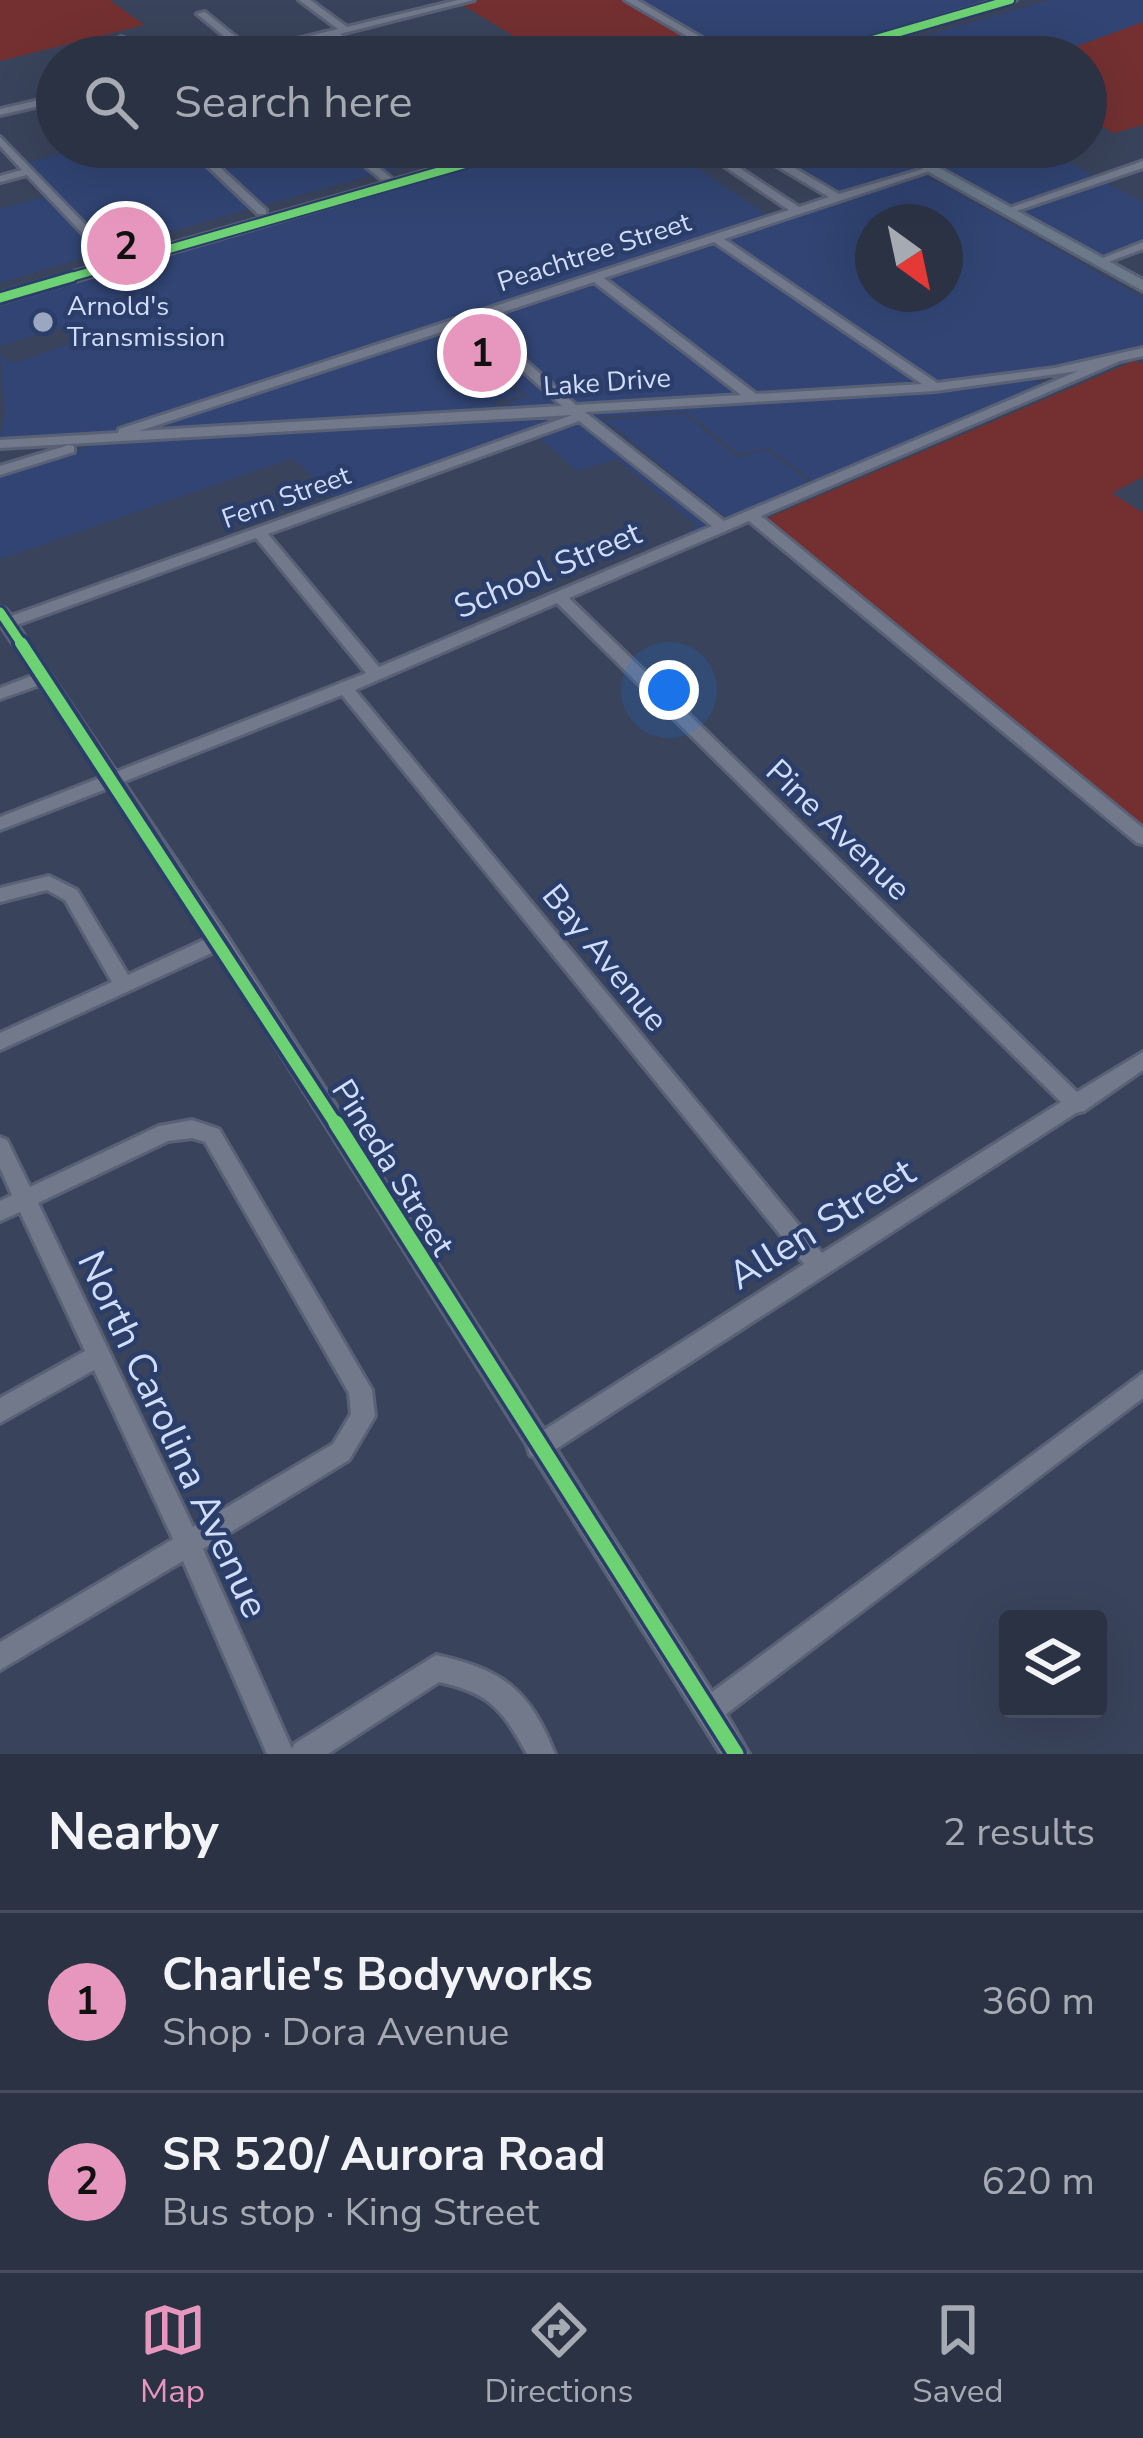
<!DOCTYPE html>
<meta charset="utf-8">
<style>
:root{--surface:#2b3244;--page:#373e4f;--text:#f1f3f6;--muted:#a6aab2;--line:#474d5d;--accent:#e797bd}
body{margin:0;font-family:"Nunito Sans",sans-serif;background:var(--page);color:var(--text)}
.controls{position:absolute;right:36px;bottom:36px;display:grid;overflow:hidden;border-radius:12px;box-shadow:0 12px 48px #0002}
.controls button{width:108px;height:108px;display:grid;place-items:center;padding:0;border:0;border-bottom:3px solid var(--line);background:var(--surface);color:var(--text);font:60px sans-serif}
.compass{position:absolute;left:855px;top:204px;width:108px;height:108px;border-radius:50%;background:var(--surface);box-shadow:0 12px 48px #0002;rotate:147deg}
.you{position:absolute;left:669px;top:690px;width:42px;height:42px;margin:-30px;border:9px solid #fff;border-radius:50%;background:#1a73e8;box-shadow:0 0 0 18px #1a73e833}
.badge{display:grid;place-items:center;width:78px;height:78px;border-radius:50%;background:var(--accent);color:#111;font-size:39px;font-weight:700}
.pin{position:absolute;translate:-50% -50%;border:6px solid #fff;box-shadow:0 3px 12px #0006}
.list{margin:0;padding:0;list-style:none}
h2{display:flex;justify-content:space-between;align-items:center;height:156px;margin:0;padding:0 48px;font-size:51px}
h2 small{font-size:39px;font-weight:400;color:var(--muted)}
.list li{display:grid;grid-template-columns:78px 1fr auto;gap:36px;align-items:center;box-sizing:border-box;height:180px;padding:0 48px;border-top:3px solid var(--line)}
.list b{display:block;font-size:45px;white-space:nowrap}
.list p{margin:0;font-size:39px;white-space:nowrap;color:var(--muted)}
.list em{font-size:39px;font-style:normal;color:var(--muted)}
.icon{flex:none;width:66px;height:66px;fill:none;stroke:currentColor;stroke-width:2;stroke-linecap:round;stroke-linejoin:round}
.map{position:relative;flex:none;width:1143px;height:1754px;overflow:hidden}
.search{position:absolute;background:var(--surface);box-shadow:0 12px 48px #0002;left:36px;right:36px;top:36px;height:132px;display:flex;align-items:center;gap:30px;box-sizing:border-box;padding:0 42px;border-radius:66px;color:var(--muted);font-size:45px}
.sheet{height:516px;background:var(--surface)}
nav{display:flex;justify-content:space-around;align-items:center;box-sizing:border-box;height:168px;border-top:3px solid var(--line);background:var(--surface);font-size:33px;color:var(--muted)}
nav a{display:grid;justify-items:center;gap:6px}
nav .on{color:var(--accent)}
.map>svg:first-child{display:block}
</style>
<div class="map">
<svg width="1143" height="1754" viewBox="0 0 1143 1754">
<rect width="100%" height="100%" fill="#39435b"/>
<!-- built -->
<path fill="#314473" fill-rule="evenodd" d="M634,0H1002L800,57H735Z
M1051,0H1143V22L1068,49L1077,57H852Z
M86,147H187L253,208L111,249L26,163Z
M197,147H266L287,166L347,151L376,174L261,206Z
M437,147L447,155L384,172L354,149Z
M539,147H738L686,161L770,217L92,438L0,440L5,414L0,353L7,361L18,362L86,338L76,327L65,326L0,346V307L106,271Z
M766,147H876L916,169L844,193Z
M908,147H1055L1044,150L1096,177L1014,206Z
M922,173L1143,298V349L1052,369L936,383L721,239ZM873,222H945V294H873Z
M1103,181L1143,202V242L1105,256L1021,210Z
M48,196L103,252L0,283V209Z
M714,242L925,384L754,394L602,278Z
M594,281L742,394L575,406L476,319Z
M440,332L464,354L494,345L504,353L478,362L524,396L496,401L491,410L149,432L153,426Z
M503,356L561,404L495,409L529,396L482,362Z
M1034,378L1044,389L816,484L768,447L739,454L686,412L600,417L638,453L582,412L938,390Z
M550,413L558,419L336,500L293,458L0,559V475L94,445L287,427Z
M684,414L738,458L766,449L811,484L725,517L604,419Z
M581,419L715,526L694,535L690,532L696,525L617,459L578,471L536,435Z"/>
<!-- green -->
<path fill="#743031" d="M0,0H110L144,25L0,61Z
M477,0H625L696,41L630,57H548L461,4Z
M1143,22V125L1113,133L1086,115V93L1104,89L1102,77L1088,69L1086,57L1067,50Z
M1134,361L1143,363V477L1112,493L1143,513V831L763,520Z"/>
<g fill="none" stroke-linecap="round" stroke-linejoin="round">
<defs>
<path id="minor" d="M299,0H310L347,27L458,0H474L340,34L371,57H360L330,36L245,57H228L243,52L197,14L205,12L252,50L338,29Z
M625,0H637L735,57H723Z
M121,37L124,38L146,57H135L118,42L116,40Z
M57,96V102L0,115V109Z
M0,137L113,253V257H105L27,175L0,182V176L22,170L0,146Z
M187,147H198L266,210V214H258Z
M342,147H354L391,178L382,180Z
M767,152L839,194L933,166V170L724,239L937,383L1055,368L1143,348V356L1120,361L761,516L1143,828V844L1137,843L749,521L569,598L1077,1092L1143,1052V1070L1084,1111L1076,1113L556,1449L712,1692L1143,1373V1398L726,1714L749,1754H721L534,1457L530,1455L527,1445L216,951L0,1050V1033L112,982L65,900L47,890L0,902V888L49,876L77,890L128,975L208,938L109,788L0,830V817L102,777L40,685L0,699V688L34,675L0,624V607L5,609L11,616L572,415L0,448V440L118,433L119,429L789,210L721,164ZM765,159L829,197L799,207L735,165ZM714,242L922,384L756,394L604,278ZM594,282L741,395L576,405L479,320ZM469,323L562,406L139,431ZM1078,371L724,521L585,412L935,391ZM579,421L712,526L379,667L268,534ZM256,538L366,673L116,772L17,625ZM557,603L1061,1102L822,1253L355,690ZM342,695L804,1264L544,1430L227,936L123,782Z
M1143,161V168L1011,213L1001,211Z
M1143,242V249L1103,264L1093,262Z
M69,445L74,446V452L0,475V466Z
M192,1120L219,1129L372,1390L375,1416L349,1460L203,1549L292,1749L294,1744L436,1655C503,1670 529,1689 555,1754H527C502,1709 490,1693 439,1682L328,1754H267L183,1561L0,1670V1642L173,1539L94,1370L0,1423V1398L85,1351L20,1212L0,1221V1201L12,1195L0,1168V1137L7,1140L30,1187L159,1126ZM192,1138L205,1142L349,1393L351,1414L333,1444L193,1527L38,1203L168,1141Z"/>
<path id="major" d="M997,0H1016L828,57H808Z
M509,147H531L0,303V293Z
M884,147H901L1143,280V291Z"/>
</defs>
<!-- minor casing -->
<use href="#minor" stroke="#596176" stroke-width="6"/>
<!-- major casing -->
<use href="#major" stroke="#596176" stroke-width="6"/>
<!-- minor -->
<use href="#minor" fill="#71798b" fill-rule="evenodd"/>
<!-- major -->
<use href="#major" fill="#6b7989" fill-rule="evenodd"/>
<defs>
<path id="cycleway-far3" d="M814,57L1010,0
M61,280L524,147"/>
<path id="cycleway-far2" d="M0,298L72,277
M0,612L23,646"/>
<path id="cycleway-far1" d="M21,643L337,1126"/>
<path id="cycleway" d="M336,1123L736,1754"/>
</defs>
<!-- cycleway-far3 casing -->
<use href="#cycleway-far3" stroke="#2b3d69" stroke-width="12"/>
<!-- cycleway-far2 casing -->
<use href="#cycleway-far2" stroke="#2b3d69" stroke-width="15"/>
<!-- cycleway-far1 casing -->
<use href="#cycleway-far1" stroke="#2b3d69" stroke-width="20"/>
<!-- cycleway casing -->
<use href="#cycleway" stroke="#2b3d69" stroke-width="22"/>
<!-- cycleway-far3 -->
<use href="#cycleway-far3" stroke="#6cd273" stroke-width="8"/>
<!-- cycleway-far2 -->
<use href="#cycleway-far2" stroke="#6cd273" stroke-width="9"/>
<!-- cycleway-far1 -->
<use href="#cycleway-far1" stroke="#6cd273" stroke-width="12"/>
<!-- cycleway -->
<use href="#cycleway" stroke="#6cd273" stroke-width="15"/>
</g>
<!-- markers -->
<circle fill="#9ba7c1" stroke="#2b3d69" stroke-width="4.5" cx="43" cy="322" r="12"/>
<g text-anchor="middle" stroke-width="9" stroke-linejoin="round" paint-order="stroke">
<!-- far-street labels -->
<g font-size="27" fill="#d0ddf8" stroke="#2b3d69">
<text transform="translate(594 252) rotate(-18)" y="9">Peachtree Street</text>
<text transform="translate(607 382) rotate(-4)" y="9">Lake Drive</text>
<text transform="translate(286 497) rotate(-20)" y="9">Fern Street</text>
</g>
<!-- far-poi labels -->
<g font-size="27" fill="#d0ddf8" stroke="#2b3d69" text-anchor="start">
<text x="67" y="315">Arnold's<tspan x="67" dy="31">Transmission</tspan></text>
</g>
<!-- street labels -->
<g font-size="33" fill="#d0ddf8" stroke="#2b3d69">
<text transform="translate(547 569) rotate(-23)" y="12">School Street</text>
<text transform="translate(839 829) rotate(44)" y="12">Pine Avenue</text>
<text transform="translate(606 957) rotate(51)" y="12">Bay Avenue</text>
<text transform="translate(394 1167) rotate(58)" y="12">Pineda Street</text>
</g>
<!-- near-street labels -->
<g font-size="39" fill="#d0ddf8" stroke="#2b3d69">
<text transform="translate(821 1223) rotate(-32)" y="14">Allen Street</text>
<text transform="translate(174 1434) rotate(65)" y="14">North Carolina Avenue</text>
</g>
</g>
</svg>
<div class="controls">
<button><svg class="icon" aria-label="layers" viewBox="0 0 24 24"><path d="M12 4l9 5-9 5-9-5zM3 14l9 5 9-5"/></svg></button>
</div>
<svg class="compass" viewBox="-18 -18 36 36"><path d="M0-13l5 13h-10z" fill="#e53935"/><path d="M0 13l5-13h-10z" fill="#a6aab2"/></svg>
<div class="you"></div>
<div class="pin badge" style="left:482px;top:353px">1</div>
<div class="pin badge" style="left:126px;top:246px">2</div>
<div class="search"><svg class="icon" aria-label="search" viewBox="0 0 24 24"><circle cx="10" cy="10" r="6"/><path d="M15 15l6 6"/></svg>Search here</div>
</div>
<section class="sheet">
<h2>Nearby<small>2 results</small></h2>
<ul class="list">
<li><span class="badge">1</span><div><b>Charlie's Bodyworks</b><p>Shop · Dora Avenue</p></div><em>360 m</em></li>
<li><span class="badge">2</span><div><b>SR 520/ Aurora Road</b><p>Bus stop · King Street</p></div><em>620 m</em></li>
</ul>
</section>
<nav>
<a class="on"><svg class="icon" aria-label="map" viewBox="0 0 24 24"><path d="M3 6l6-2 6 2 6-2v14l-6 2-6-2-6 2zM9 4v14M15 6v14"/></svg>Map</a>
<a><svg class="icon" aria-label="directions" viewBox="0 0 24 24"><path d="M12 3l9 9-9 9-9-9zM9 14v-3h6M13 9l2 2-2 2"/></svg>Directions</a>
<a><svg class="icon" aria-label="saved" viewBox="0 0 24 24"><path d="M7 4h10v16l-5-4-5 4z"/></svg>Saved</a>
</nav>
